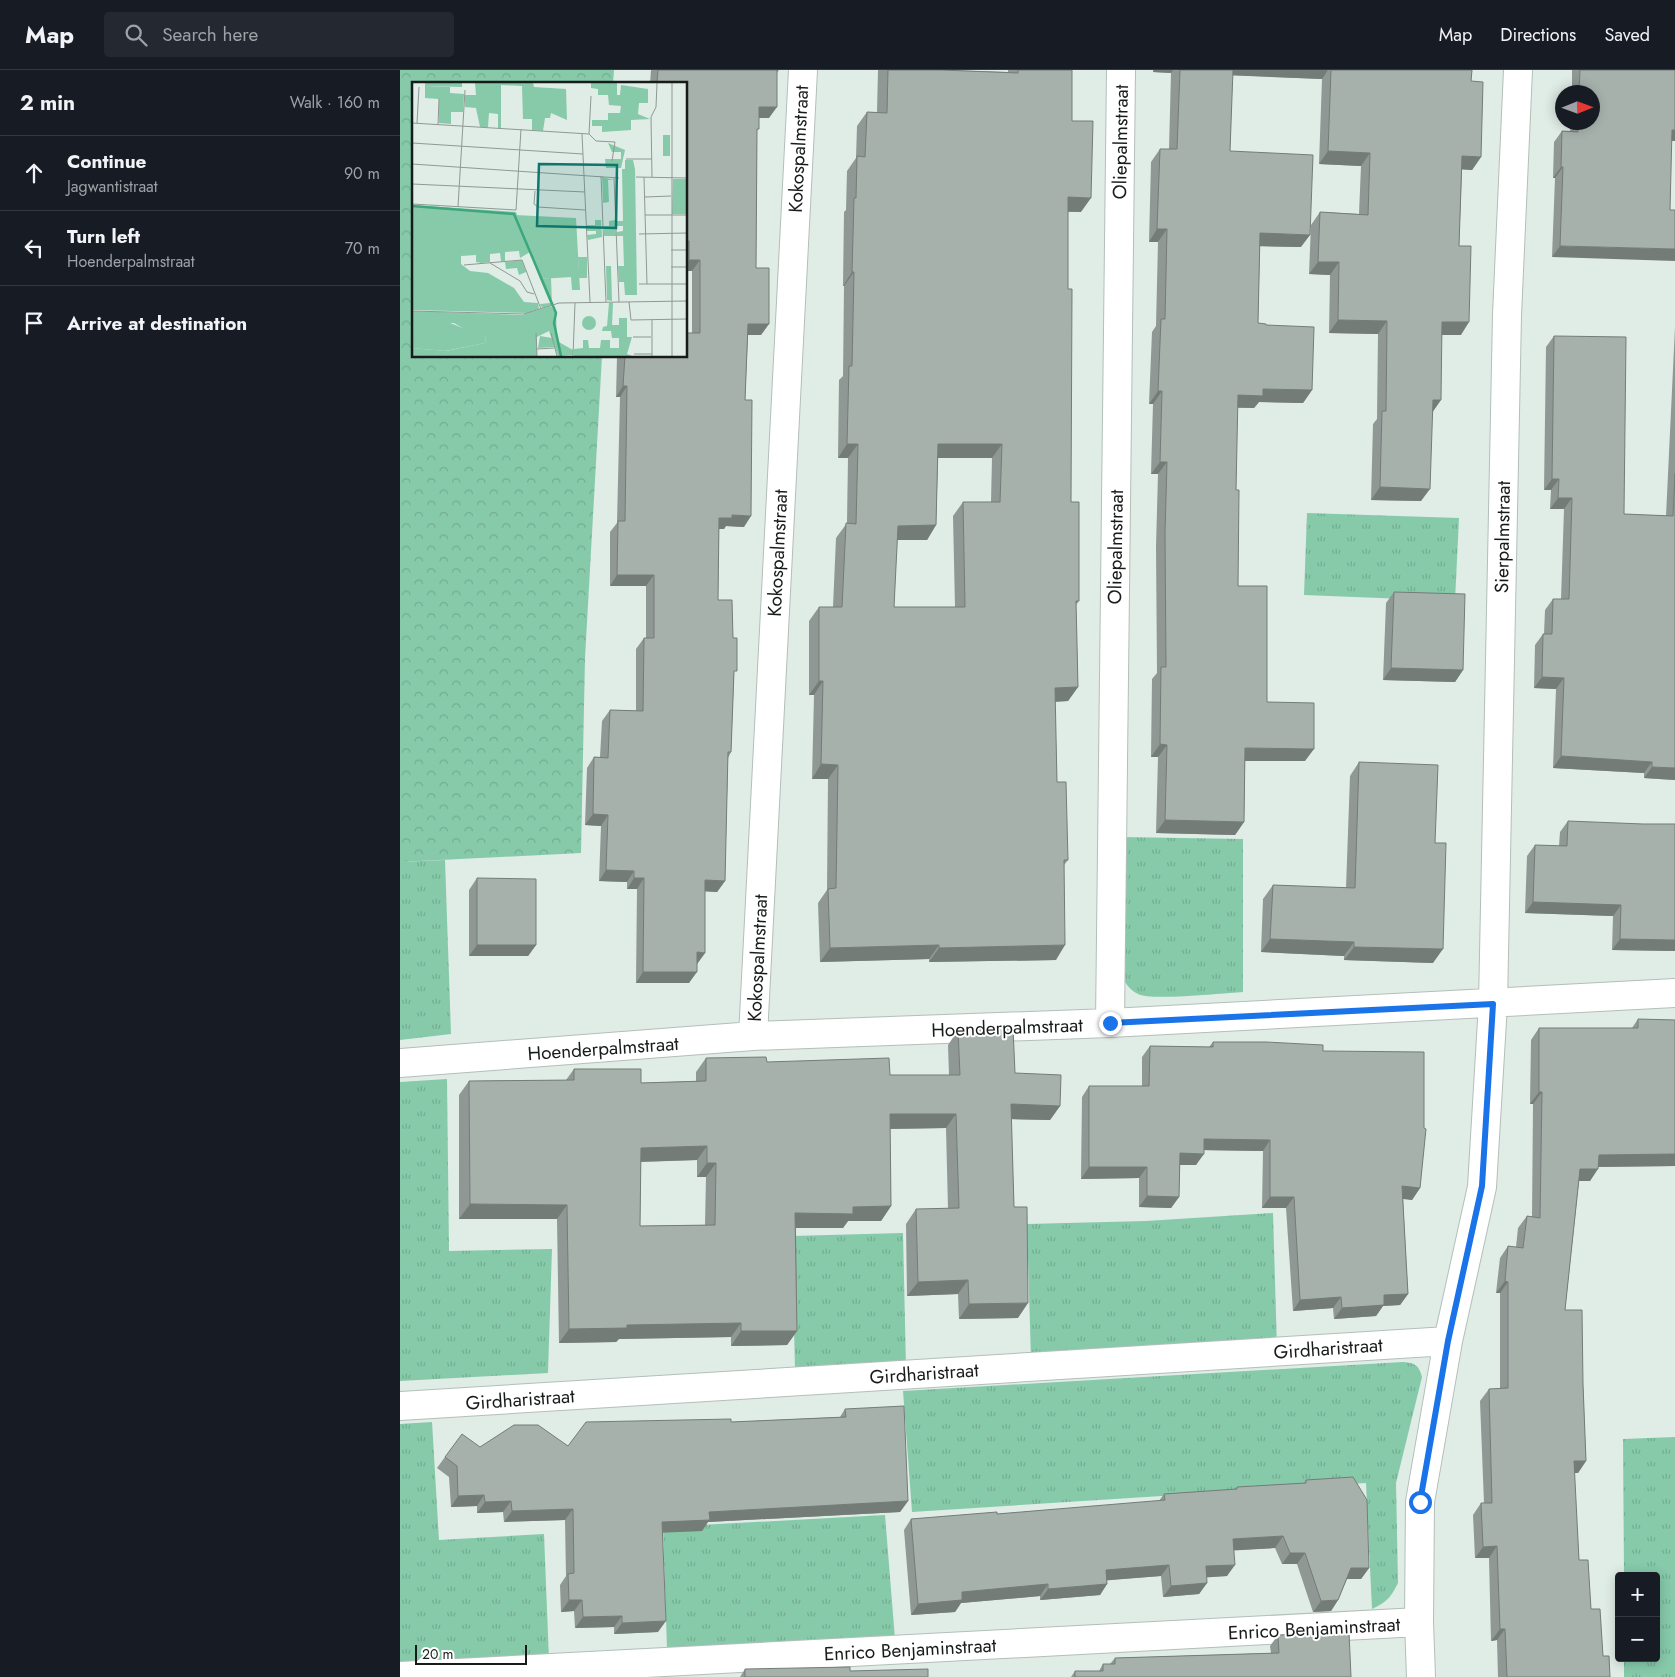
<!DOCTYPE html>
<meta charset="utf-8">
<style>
:root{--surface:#171b24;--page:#242831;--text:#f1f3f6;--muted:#9ea1a6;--line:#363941}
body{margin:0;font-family:Jost,sans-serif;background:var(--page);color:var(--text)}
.controls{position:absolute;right:15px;bottom:15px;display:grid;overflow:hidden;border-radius:5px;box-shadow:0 2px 12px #0003}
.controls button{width:45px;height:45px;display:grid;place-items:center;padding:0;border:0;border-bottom:1px solid var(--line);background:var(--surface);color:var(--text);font:25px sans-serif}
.compass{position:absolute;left:1155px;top:15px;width:45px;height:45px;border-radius:50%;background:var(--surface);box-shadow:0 2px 12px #0003;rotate:89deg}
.scale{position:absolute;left:15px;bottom:12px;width:112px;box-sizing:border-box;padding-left:5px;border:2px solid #171b19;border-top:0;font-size:14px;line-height:18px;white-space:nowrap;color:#171b19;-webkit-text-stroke:4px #fff;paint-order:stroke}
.stop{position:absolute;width:15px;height:15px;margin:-11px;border:4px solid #1a73e8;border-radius:50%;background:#fff}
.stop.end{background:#1a73e8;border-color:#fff;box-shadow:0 1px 5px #0008}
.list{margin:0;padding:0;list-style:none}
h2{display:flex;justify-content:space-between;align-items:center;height:65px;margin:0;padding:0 20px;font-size:21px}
h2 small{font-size:16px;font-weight:400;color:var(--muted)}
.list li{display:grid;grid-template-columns:32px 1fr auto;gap:15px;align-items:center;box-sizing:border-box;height:75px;padding:0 20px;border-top:1px solid var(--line)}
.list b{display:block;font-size:19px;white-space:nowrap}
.list p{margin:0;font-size:16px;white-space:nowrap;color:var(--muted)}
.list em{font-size:16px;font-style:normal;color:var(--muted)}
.icon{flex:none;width:28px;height:28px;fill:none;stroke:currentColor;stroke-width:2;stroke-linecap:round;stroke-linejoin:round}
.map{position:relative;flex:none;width:1275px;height:1607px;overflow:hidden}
header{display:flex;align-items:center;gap:30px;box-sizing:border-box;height:70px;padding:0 25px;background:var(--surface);border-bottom:1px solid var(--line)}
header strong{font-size:24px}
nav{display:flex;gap:28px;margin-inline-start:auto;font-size:18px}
.search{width:350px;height:45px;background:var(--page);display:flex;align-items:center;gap:12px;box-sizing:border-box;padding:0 18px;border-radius:5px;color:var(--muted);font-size:19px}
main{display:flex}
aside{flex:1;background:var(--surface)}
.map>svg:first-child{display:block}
</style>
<header>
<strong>Map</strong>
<div class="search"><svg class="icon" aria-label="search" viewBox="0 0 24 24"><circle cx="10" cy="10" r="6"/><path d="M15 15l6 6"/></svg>Search here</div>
<nav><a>Map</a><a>Directions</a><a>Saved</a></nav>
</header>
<main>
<aside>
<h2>2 min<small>Walk · 160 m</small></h2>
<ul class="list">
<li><svg class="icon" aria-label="ahead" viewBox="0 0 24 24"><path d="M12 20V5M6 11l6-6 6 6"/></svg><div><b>Continue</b><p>Jagwantistraat</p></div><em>90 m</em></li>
<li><svg class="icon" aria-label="left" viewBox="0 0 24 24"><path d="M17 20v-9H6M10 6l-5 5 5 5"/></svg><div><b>Turn left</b><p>Hoenderpalmstraat</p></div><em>70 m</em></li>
<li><svg class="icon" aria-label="arrive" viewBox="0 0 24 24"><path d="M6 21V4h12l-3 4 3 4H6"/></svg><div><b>Arrive at destination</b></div></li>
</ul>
</aside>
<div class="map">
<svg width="1275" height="1607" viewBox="0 0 1275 1607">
<defs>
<pattern id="grass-tufts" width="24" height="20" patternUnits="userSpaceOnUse" patternTransform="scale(1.25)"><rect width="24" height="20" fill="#86caaa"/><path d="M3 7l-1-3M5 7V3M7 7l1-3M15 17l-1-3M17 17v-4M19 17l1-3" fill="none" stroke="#73ad92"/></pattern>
<pattern id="forest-crowns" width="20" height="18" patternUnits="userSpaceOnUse" patternTransform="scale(1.25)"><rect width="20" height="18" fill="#86caaa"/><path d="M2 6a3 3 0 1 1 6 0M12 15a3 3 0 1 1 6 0" fill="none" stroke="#73ad92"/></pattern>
</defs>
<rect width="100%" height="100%" fill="#e0ece6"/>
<!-- grass -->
<path fill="url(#grass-tufts)" d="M907,443L1059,448L1055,531L904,525Z
M721,767L843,769V922C825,923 750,931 738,924C729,920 725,912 720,904Z
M45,790L51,964L0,970V792Z
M47,1009L49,1181L152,1179L148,1303L0,1311V1012Z
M873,1143L877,1279L631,1289L627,1154L746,1151Z
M503,1163L506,1298L395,1300L392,1166Z
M1003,1292C1015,1293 1019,1295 1022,1307L996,1413L998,1513C991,1527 987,1532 972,1539L966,1413L512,1442L503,1321Z
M32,1352L39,1470L144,1464L149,1590L0,1595V1354Z
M1275,1367V1607H1224V1588H1256V1506H1224L1223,1369Z
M485,1445L495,1569L267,1579L263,1457Z"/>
<!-- forest -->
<path fill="url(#forest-crowns)" d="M0,0H214L213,14H14V286H202L185,588L181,783L0,792Z"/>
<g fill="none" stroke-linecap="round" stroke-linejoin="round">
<defs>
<path id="minor" d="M710,953L721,0
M353,966L403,0
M0,993L353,966L710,953L1275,923
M0,1336L1048,1271
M0,1606L1019,1552
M1021,1607L1019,1552L1020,1432L1048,1271L1082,1117L1093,934L1107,245L1118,0"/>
</defs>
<!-- minor casing -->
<use href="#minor" stroke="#b3bfb9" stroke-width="30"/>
<!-- minor -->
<use href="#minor" stroke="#fff" stroke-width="28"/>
</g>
<!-- wall -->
<path fill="#8f9894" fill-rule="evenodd" d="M251,0H379L377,3L369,48H359L357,62L356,198L361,265H348L345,330L344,457L326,456L324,459H319L318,530L334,605L331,682L328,688L325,811L317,822L305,821V883L297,894L289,913H236L237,819H227V812L199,811L201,756L185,755L187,698L194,687H200L202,651L210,640L236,641V579L244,568H246V516H210V462L217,453L220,327H216L217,286H286L292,263V201H286V14H250Z
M478,0H542L608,2V0H672V51L681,142H668V219L671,432L679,531L676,535L678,617L668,631L655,632L657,712L668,790L664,795L656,890L529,892V889L420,892L418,833L427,820L428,709H412L414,625H409V551L419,537H433L436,468L447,453L448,388H438L439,310L443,306L444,216H443L444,142L446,140L447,101L456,88L457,56L467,42H477ZM538,388H592L591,432H563L553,446L555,537H494L497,470H527L536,455Z
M753,0H1072L1071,11L1081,87L1072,100L1062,99L1059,176L1061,265H1042L1021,431L971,430L973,354L977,349L978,264L929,263L930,205L909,204L911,155L920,142L959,144L961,96L919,94L922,9L832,5L830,81L901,177L860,176L858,253L866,255L912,320L903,333L859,332L854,338H837L836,420L838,516L867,632L905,691H845L844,752L835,765L756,763L758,687H751L752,609L757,603L756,477L758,404H751L753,334H749L752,262L756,256L758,172H749L751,92L760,79H769L771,3L753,2Z
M1172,0H1275L1271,71L1152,187L1155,108H1153L1154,72L1162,61H1170L1171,52H1192V22H1172Z
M1275,257V710L1244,708V703L1153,698L1156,619L1134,618L1135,575L1143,564H1144L1145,540L1153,529H1161L1164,439H1150L1151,420H1144L1146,277L1154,266L1224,444L1266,446Z
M994,522L1063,600L1055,612L983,610L986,533Z
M959,692L1035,773L1033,893L944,890V886L861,882L863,829L873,815L946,818L950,706Z
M1168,751L1275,881L1212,880L1213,846L1125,843L1127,786L1135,775L1159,776L1160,762Z
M77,808L136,875L128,886H69V820Z
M1238,949L1275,950V1096L1198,1097L1190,1111H1179L1165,1240L1183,1314L1186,1391L1178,1403H1174L1179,1490L1203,1586L1210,1607H1098L1097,1570L1091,1571L1089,1488H1075L1073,1445L1081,1433H1084L1080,1331L1089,1319H1100V1223H1096L1100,1188L1108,1176L1116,1177L1118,1158L1127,1146L1132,1147L1133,1034H1130L1131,970L1139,958H1232Z
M558,960L615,1003L660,1036L650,1050L611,1049L618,1248L559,1249L558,1224L507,1226L506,1154L516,1139H548L546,1058L490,1059L491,1136L481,1151H448L443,1158H396L397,1261L387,1275L331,1276V1267L219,1269L216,1272L159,1273L157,1149H59V1025L69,1011L166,1010L174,999L241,1013L296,1011V1002L306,988L367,992L490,1005H549L548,975ZM297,1090V1107H306L305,1155L240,1156L241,1092Z
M813,972L923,981L1020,1118L1012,1130L1003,1128L1008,1224L1000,1235L983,1236L976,1246L934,1249L933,1238L893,1241L886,1138H862L863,1081L804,1080L796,1095H780L779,1127L771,1138L739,1137V1108L681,1109L682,1027L689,1016H742V987L750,976L809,977Z
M445,1339L508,1431L500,1442L308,1452L302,1461L263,1462L258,1562L214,1564V1557L175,1558L174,1541L161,1542L160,1515L166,1506L165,1450L104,1452L103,1442L77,1443V1436L51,1437L49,1407L37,1398L45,1387L80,1377L168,1376L331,1352L440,1347Z
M906,1410L969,1498L961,1509H947L938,1530L931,1541L913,1542L897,1494H882L875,1478L834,1480L827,1506L807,1507V1513L799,1524L763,1527L761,1506L707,1510V1514L700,1525L640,1530V1526L561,1533L555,1542L511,1545L504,1460L511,1449L597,1444L759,1431L764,1424L835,1419L837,1417L904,1413Z
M878,1565L951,1607H671L675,1601H699L703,1594H710L715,1588L871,1583L870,1576Z
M345,1599L450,1601L528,1607H340Z"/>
<!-- shaded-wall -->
<path fill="#747c78" d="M754,0H773L771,3L753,2Z
M828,0H928L922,9L824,5Z
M359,37H377L369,48H352Z
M1272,60H1275V71H1264Z
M928,81L970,83L961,96L919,94Z
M1062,86L1081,87L1072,100L1054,99Z
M1161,97H1163L1155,108H1153Z
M668,127L691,128L681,142L658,141Z
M757,159H767L758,172H749Z
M860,163L910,165L901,177L851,176Z
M1160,176L1275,179V191L1152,187Z
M289,190H300L292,201H286V194Z
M918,192H939L930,205L909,204Z
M452,202H454L444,216H443Z
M938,250L987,251L978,264L929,263Z
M1042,252H1069L1061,265H1033Z
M348,254H369L361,265H341Z
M223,316H227L220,327H216Z
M863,319L912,320L903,333L859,332L854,338L829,337L838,325Z
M758,321H762L753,334H749Z
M1033,330H1041L1032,343Z
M447,374H458L448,388H438Z
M538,374H602L592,388H528Z
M760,392H767L758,404H751Z
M1152,409H1159L1151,420H1144Z
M980,417L1030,419L1021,431L971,430Z
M1158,428H1172L1164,439H1150Z
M332,445L351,446L344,457L326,456L324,459H311L319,448Z
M536,455L527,470H488L498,456Z
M217,505H254L246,516H210Z
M991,598L1063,600L1055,612L983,610Z
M1142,607L1164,608L1156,619L1134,618Z
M419,611H423L414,625H409Z
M678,617L668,631L645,632L655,618Z
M760,674L767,675L758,687H751Z
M845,678L914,679L905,691H836Z
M1161,686L1252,692L1244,703L1153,698Z
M421,694L438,695L428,709H412Z
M1252,697L1275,698V710L1244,708Z
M193,744L208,745L201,756L185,755Z
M765,750L844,752L835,765L756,763Z
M206,800L234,801L227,812L199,811Z
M234,808H244L237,819H227Z
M305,810L325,811L317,822L298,821Z
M1133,832L1221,835L1213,846L1125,843Z
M870,869L954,872L944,886L861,882Z
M1220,869L1275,870V881L1212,880Z
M77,875H136L128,886H69Z
M539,875L529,889L420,892L430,878Z
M665,875L656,890L529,892L539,878Z
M954,877L1043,879L1033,893L944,890Z
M297,882L305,883L297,894L289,893Z
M243,902H297L289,913H236Z
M1139,1022H1142L1133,1034H1130Z
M611,1034L660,1036L650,1050L601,1049Z
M490,1044H556L546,1058L480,1059Z
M804,1069L870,1070L863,1081L797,1080Z
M307,1076L297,1090L231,1092L241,1078Z
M780,1083L804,1084L796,1095H772Z
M1275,1084V1096L1190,1097L1199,1085Z
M307,1093H316L306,1107H297Z
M689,1097H747L739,1108L681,1109Z
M1180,1099H1198L1190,1111H1172Z
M1002,1116L1020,1118L1012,1130L994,1128Z
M747,1126L779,1127L771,1138L739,1137Z
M870,1127H894L886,1138H862Z
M70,1134L167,1135L157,1149H59Z
M491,1136L481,1151H448L443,1158H385L395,1143L453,1137Z
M568,1210L558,1224L507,1226L518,1212Z
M1105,1211L1108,1212L1100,1223H1096Z
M1008,1224L1000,1235L983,1236L976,1246L934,1249L942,1238L984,1225Z
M941,1227L933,1238L893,1241L900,1230Z
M628,1233L618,1248L559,1249L569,1234Z
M341,1253L331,1267L219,1269L216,1272L159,1273L169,1259L227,1255Z
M341,1261H397L387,1275L331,1276Z
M1174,1391H1186L1178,1403H1165Z
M84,1425L77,1436L51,1437L58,1426Z
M111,1431L103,1442L77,1443L85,1432Z
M508,1431L500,1442L308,1452L302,1461L255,1463L262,1452L309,1442Z
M173,1439L165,1450L104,1452L112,1441Z
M883,1466L875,1478L825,1481L833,1469Z
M1097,1476L1089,1488H1075L1083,1477Z
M890,1483H905L897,1494H882Z
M769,1495L761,1506L699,1511L706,1500Z
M835,1495L827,1506L798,1508L806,1496Z
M951,1498H969L961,1509H943Z
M807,1513L799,1524L763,1527L771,1516Z
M648,1514L640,1526L561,1533L555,1542L511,1545L518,1534L562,1522Z
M707,1514L700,1525L640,1530L648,1519Z
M169,1530H182L174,1541L161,1542Z
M938,1530L931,1541L913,1542L921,1531Z
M222,1546L214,1557L175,1558L183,1547Z
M266,1551L258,1562L214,1564L222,1553Z
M1100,1559H1105L1097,1570L1091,1571Z"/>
<!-- building -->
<path fill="#a6b1ac" stroke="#747c78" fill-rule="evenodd" d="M258,0H377V37H359V59H357L356,198H369V254H348L345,330H352L351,446L332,445V448H319L318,530H332L333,568H337V601H334L331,682H328L325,811L305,810V883L297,882V902H243L244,808H234V801L206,800L208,745L193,744L194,687L208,688L210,640L243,641L244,568H254V505H217L218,451H225L227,316H223L225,286H286V263H300V190H289V171H286V14H257Z
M488,0H542L618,3V0H672V51H693L691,128L668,127V219H672L671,432H679V531H676L678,617L655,618L657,712H666L668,790H664L665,875L539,878V875L430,878L428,819L436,818L438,695L421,694L423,611H419V537H442L446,453L456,454L458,374H447L449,296H452L454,202H452L454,128H456L457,86L465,87L467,42L487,43ZM538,374H602L600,432H563L565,537H494L498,456L536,455Z
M780,0H833L830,81L913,85L910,165L860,163L858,253L866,254V255L914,257L912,320L863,319V326L838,325L836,420H839L838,516H867V632L914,633V679L845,678L844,752L765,750L767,675L760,674L761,597H766L765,464L767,392H760L762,321H758L761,249H765L767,159H757L760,79H777Z
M931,0H1072L1071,11L1083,12L1081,87L1062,86L1059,176H1071L1069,252H1042L1041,330H1033L1030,419L980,417L982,341H986L987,251L938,250L939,192H918L920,142L968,145L970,83L928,81Z
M1180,0H1275V60H1272L1270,140H1275V179L1160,176L1163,97H1161L1162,61L1178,62V52H1192V22H1179Z
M1154,266L1226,267L1224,444L1273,446L1275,403V698L1252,697V692L1161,686L1164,608L1142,607L1143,564H1152L1153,529H1169L1172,428H1158L1159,409H1152Z
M994,522L1065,524L1063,600L991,598Z
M959,692L1038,695L1035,773H1046L1043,879L954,877V872L870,869L873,815L955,818Z
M1168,751L1243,754H1275V870L1220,869L1221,835L1133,832L1135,775L1167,776Z
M77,808L136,809V875H77Z
M1238,949L1275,950V1084L1199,1085L1198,1099H1180L1165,1240H1182L1183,1314L1186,1391H1174L1179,1490H1188L1191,1539H1200L1203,1586H1209L1210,1607H1107L1105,1559H1100L1097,1476L1083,1477L1081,1433H1092L1089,1319L1108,1318V1212L1105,1211L1108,1176L1123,1178L1127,1146L1140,1148L1142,1022H1139V958H1238Z
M613,958L615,1003L661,1005L660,1036L611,1034L614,1137H627L628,1233L569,1234L568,1210L518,1212L516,1139L559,1138L556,1044H490L491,1136L453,1137V1144L395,1143L397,1261H341V1253L227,1255V1258L169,1259L167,1135L70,1134L69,1011L174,1010V999H241V1013L306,1011V988L366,987L367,992L489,988L490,1005H560L558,960ZM307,1076V1093H316L315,1155L240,1156L241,1078Z
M813,972H866L923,975V981L1024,982V1058L1026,1059L1020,1118L1002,1116L1008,1224L984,1225V1235L942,1238L941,1227L900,1230L894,1127H870V1070L804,1069V1084L780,1083L779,1127L747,1126V1097H689V1016H749L750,976L813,977Z
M504,1336L508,1431L309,1442L310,1450L262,1452L266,1551L222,1553V1546L183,1547L182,1530H169L168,1504L174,1503L173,1439L112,1441L111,1431L85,1432L84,1425L58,1426L57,1396L45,1387L62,1364L80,1377L114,1355H138L168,1376L186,1352L331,1349V1352L446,1347L445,1339Z
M953,1407L967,1430L969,1498H951L938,1530L921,1531L905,1483H890L883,1466L833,1469L835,1495L806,1496L807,1513L771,1516L769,1495L706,1500L707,1514L648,1519V1514L562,1522V1530L518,1534L511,1449L597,1442V1444L765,1430L764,1424L837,1419V1417L906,1413V1410Z
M949,1562L951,1607H675V1601H703V1594H715V1588L879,1583L878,1565Z
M450,1597V1601L528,1599V1607H345V1599Z"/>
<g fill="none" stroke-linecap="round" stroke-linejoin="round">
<!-- route -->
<path stroke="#1a73e8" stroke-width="6" d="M710,953L1093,934L1082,1116L1048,1271L1020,1432"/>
</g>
<g text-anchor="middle" stroke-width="4" stroke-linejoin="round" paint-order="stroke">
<!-- street labels -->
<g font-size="19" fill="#171b19" stroke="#fff">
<text transform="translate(720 72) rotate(-89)" y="7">Oliepalmstraat</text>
<text transform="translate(398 79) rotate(-87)" y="7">Kokospalmstraat</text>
<text transform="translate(1102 467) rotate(-89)" y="7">Sierpalmstraat</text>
<text transform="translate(715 477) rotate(-89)" y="7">Oliepalmstraat</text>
<text transform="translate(377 483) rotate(-87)" y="7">Kokospalmstraat</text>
<text transform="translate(357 888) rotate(-87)" y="7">Kokospalmstraat</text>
<text transform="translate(607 957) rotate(-2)" y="7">Hoenderpalmstraat</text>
<text transform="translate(203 978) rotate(-4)" y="7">Hoenderpalmstraat</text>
<text transform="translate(928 1278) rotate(-4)" y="7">Girdharistraat</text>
<text transform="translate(524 1303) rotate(-4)" y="7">Girdharistraat</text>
<text transform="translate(120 1329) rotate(-4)" y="7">Girdharistraat</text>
<text transform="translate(914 1558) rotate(-3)" y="7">Enrico Benjaminstraat</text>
<text transform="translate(510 1579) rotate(-3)" y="7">Enrico Benjaminstraat</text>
</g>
</g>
<!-- overview -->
<g transform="translate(12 12)">
<rect width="275" height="275" fill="#e0ece6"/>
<path d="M63,1H121L122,5L154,7L155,38L139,31L138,36H133L131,49L120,48V37H111L110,4L89,3V46H86V32L77,31L76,45H68L64,26L53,25V13H64ZM179,1H205V13H208L209,3L236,7V21H227L226,32L238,37L219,38V48L190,50V44H180V38H196V31H208L209,24L197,23L196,13H186V7L179,6ZM13,4L38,5V11L52,12L51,30H39V42L27,41V17L13,16ZM251,53H258V74H251ZM196,61L213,68L209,86H194L193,77H209V70H200ZM213,78H221L223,87L225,213H213L212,200H207L206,184H212L211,154H205V150L211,149V144H205V139H211L210,87H213ZM190,95L202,98H196L197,120L191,121ZM261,97H275V103L264,104V126H275V132H260ZM0,123L104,130L118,170L108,176L107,169L93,170V179H89L88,171L78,172V180L69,181L64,180V173L49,174V182L58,189L76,191L102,206L112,220L126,221L127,227L116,231L0,228ZM183,138H189L190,155L176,158L175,153L184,152V149H175V143H183ZM203,138L204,154H192V144H197V139ZM166,175H175V196H167ZM110,178L114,190L107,193L105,186L94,187L93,180ZM194,184H199L200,219L195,218ZM139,196L140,223L130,226L128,222L138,221L128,197ZM197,221H201L200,243H207V236H215V255H220L215,272L220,274H162V267L171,266V258H176L177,266H188L189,258H198V266H207V256H200L199,249H190L191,245L195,244ZM139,224L144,231L145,259L161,268V273L146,274L137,249L125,255V274H116L110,233ZM170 241a7 7 0 1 1 14 0a7 7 0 1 1-14 0ZM33,239L74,255L73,261L33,269L0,266V241ZM128,254L140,256L142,265L126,266Z" fill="#86caaa"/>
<path d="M13,1H50V5L13,4ZM103,133L164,136L168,208H160L159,195L128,197ZM0,229L110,233L118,247L116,274H0V266L34,269L73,261L74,255L63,253L42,241H0Z" fill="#86caaa"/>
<path d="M264,103H275V126L264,127Z" fill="#86caaa"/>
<path fill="none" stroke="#3da77c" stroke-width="2.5" d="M0,124L102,132L144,231L142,241L149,274"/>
<path fill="none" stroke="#909894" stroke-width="1" d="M275,9V28M0,41L177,52L184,59L203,60L200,79M5,41L7,5M26,43L27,17M170,52L178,220M177,52L179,14M0,61L171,72M214,77H240M0,82L207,96M189,94L194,220M224,95L275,96M232,95L235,202M240,95L239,35L244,25L245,1M202,96L207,220M0,102L173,110M123,109L122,122L126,125L173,128M233,115L259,114M0,122L104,128L109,47M46,125L53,8M233,133H275M227,152L275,151M259,168H275M78,181L108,199L115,210L122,212M52,183L110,178L129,227M259,185H275M227,202H275M217,220L219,238L275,237M0,229L112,232L147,221L275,219M240,237V274M124,251L125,274M139,251L145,274M221,255H239M125,267L142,266M222,272H240M161,274L163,221M260,274V1"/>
<path fill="#0f766e" fill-opacity="0.15" stroke="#0f766e" stroke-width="2.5" d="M127,82L205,83L204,146L125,144Z"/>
<rect width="275" height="275" fill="none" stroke="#171b19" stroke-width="2.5"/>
</g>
</svg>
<div class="controls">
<button>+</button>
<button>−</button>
</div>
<svg class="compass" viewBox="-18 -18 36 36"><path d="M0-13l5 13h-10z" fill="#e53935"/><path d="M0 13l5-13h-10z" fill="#9ea1a6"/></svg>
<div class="scale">20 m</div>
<div class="stop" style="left:1020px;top:1432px"></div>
<div class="stop end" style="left:710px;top:953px"></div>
</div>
</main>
